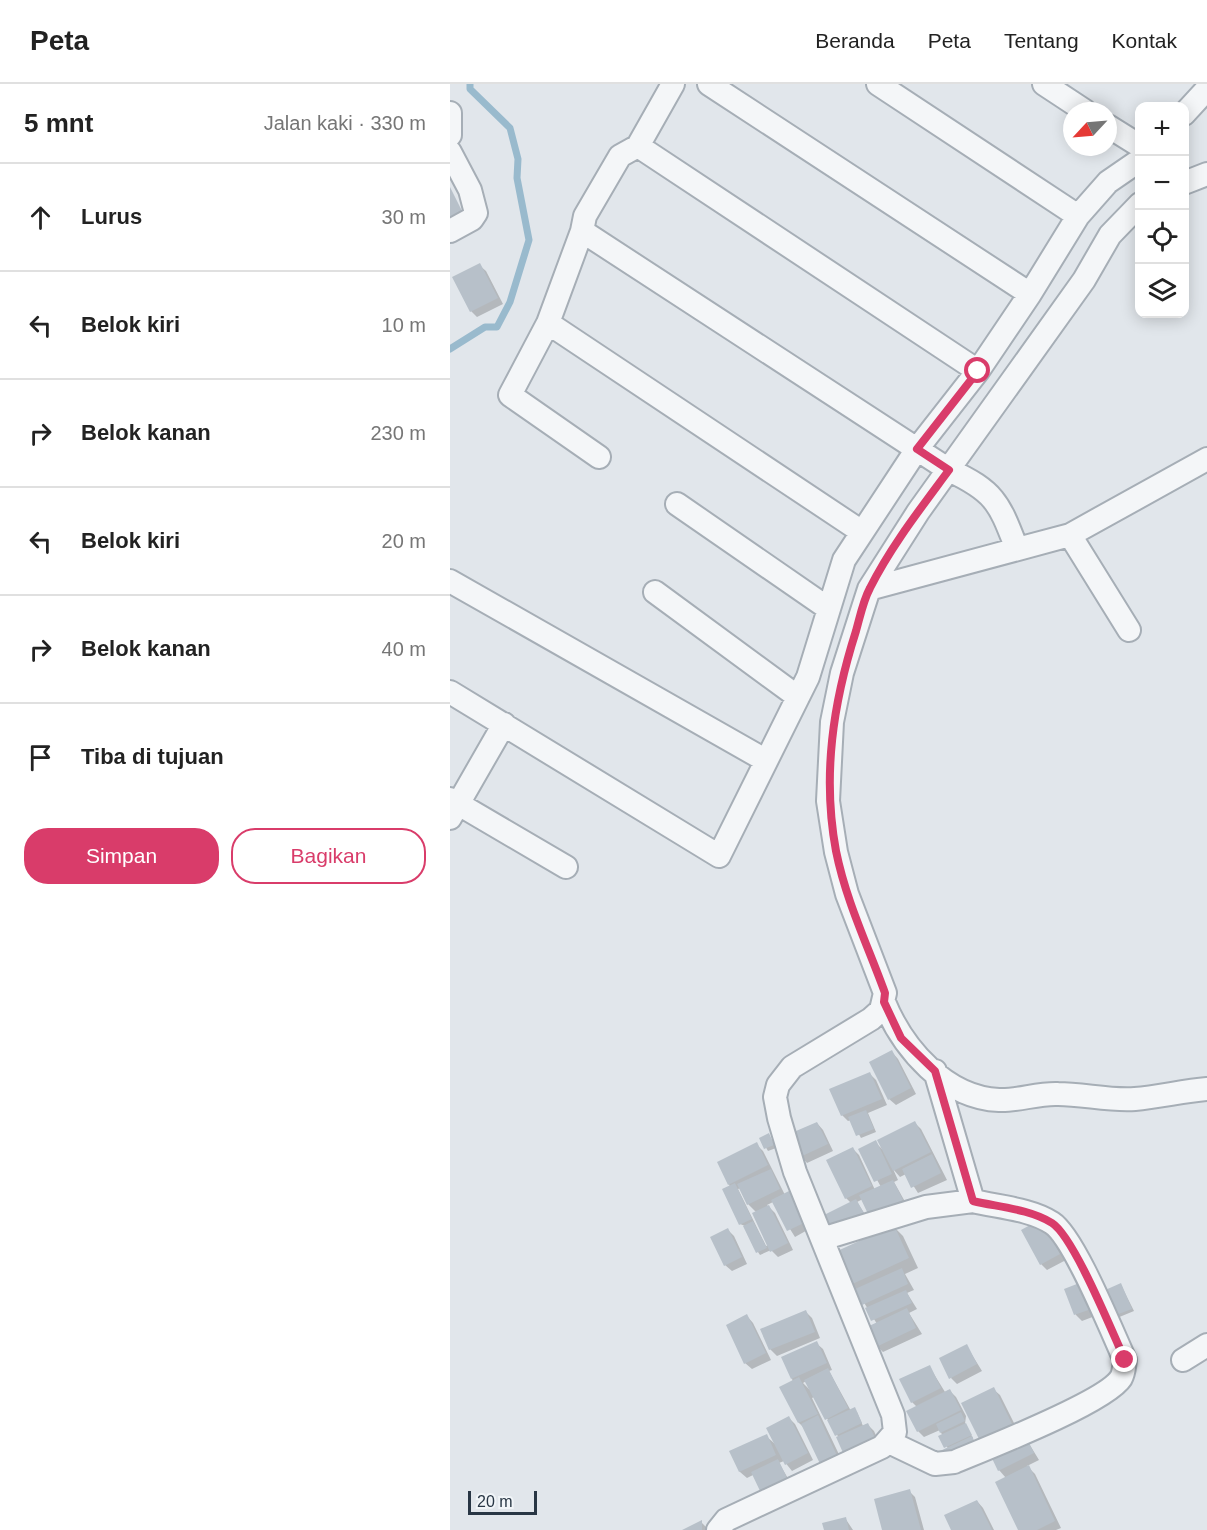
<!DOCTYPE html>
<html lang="id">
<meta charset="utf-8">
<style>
:root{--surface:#fff;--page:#f6f6f6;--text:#222;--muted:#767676;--line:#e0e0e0;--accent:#d93c6a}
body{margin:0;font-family:Helvetica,sans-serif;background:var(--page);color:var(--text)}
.controls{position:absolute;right:18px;top:18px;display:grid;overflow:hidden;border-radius:12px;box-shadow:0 3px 15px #0003}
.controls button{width:54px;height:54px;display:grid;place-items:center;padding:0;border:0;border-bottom:2px solid var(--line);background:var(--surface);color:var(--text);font:30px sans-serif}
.compass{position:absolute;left:613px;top:18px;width:54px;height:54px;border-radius:50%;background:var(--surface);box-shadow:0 3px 15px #0003;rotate:244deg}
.scale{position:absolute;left:18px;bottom:15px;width:69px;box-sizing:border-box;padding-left:6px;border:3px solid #283644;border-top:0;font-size:16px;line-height:21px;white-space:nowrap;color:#283644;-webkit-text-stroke:4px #f1f5f8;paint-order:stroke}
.stop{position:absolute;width:18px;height:18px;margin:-14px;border:4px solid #d93c6a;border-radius:50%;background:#fff}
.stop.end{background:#d93c6a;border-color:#fff;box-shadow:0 2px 6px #0008}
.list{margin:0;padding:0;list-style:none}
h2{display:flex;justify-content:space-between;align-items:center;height:78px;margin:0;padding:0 24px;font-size:26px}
h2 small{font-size:20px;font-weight:400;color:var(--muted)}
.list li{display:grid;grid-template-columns:39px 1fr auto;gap:18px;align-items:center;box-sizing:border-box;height:108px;padding:0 24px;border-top:2px solid var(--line)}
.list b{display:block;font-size:22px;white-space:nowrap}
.list em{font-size:20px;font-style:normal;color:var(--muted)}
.actions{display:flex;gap:12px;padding:18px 24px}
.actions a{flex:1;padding:14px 0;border:2px solid var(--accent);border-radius:24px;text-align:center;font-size:21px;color:var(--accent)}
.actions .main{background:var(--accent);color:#fff}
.icon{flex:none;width:33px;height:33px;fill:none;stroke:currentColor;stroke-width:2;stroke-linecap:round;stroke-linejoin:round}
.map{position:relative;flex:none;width:757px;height:1446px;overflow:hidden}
header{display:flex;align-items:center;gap:36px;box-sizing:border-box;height:84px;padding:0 30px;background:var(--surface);border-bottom:2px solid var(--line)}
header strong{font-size:28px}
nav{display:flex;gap:33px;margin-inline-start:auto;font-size:21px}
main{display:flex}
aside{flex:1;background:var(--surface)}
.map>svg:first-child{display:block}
</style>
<header>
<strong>Peta</strong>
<nav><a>Beranda</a><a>Peta</a><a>Tentang</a><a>Kontak</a></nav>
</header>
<main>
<aside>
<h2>5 mnt<small>Jalan kaki · 330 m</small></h2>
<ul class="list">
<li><svg class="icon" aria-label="ahead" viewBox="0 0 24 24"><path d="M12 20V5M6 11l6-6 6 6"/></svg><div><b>Lurus</b></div><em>30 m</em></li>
<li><svg class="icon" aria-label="left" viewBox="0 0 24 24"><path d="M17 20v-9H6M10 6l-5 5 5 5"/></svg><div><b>Belok kiri</b></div><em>10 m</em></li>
<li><svg class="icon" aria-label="right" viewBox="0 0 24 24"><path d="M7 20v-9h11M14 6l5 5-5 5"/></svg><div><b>Belok kanan</b></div><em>230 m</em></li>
<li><svg class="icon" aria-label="left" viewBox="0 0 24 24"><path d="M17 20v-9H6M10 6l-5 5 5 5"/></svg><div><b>Belok kiri</b></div><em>20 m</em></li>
<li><svg class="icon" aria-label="right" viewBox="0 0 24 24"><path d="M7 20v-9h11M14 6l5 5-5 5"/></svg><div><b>Belok kanan</b></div><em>40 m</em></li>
<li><svg class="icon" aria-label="arrive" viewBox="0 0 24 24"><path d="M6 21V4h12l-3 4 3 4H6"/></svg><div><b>Tiba di tujuan</b></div></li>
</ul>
<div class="actions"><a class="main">Simpan</a><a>Bagikan</a></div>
</aside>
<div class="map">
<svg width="757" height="1446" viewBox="0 0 757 1446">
<rect width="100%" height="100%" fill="#e1e6eb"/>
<!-- shadow -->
<path fill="#0003" fill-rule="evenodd" d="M29,181L36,187L53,220L27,233L21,227Z
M442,968L448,975L466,1010L446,1021L439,1015Z
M420,990L426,996L437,1021L418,1029L426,1048L411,1054L401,1036L398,1037L392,1031Z
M367,1039L373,1046L383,1067L357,1079L351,1072Z
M465,1039L471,1045L497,1096L468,1109L456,1090L450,1093L443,1085L448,1096L444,1098L458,1123L427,1137L413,1115L407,1118L420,1138L396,1114L403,1065L409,1071L425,1106L431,1103L410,1065L425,1058L433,1066Z
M319,1051L326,1064L318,1067L311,1055Z
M306,1060L313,1067L335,1111L339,1109L345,1115L361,1144L345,1153L323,1118L317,1121L325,1129L343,1166L328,1173L321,1166L310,1171L308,1168L295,1142L290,1140L279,1100ZM291,1104L298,1120L307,1129L319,1161L316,1162L288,1105Z
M444,1143L453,1152L468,1184L455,1190L464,1206L457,1209L467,1225L459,1229L472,1250L433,1268L427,1262V1240L410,1212L399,1202Z
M597,1143L616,1176L597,1186L591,1180Z
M278,1146L284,1152L297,1180L282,1187L275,1181Z
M671,1201L684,1227L667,1234L655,1208Z
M616,1206L653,1229L632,1237L626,1231Z
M356,1228L362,1234L370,1254L327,1272L320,1265Z
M297,1232L303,1239L321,1276L302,1285L295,1279Z
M366,1259L373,1265L382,1286L379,1287L401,1327L407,1328L413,1342L417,1340L424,1347L431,1363L389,1354L364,1313L362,1314L395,1383L349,1339L342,1294ZM356,1297L360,1306L353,1299Z
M516,1261L532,1287L507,1300L501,1294Z
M479,1282L495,1308L499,1306L506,1313L516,1332L515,1340L523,1354L498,1365L490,1346L474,1353L468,1347L467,1323L462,1318Z
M543,1305L550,1311L569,1349L513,1320Z
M339,1334L345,1340L363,1376L342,1387L334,1377L329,1379L343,1403L303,1391L297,1394L290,1388L281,1368L316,1352L325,1360Z
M575,1353L589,1376L577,1382L585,1390L611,1444L606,1446H569L556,1394L549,1386Z
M459,1407L465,1413L474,1446H434Z
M527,1417L533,1424L544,1446H503Z
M395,1434L403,1446H375Z
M251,1438L259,1446H235Z"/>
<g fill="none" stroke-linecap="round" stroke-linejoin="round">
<!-- stream -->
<path stroke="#99bacd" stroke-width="7" d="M0,265L35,243H47L60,218L79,156L67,94L68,75L60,44L20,5V0"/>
</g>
<!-- building -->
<path fill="#b7c0c9" d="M0,103L13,129L0,135Z
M30,179L48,214L20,228L2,193Z
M442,966L461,1004L438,1016L419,978Z
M420,988L432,1015L391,1032L379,1005Z
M416,1026L424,1045L406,1052L398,1033Z
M465,1037L481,1068L443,1087L427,1056Z
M367,1038L378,1060L350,1073L339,1050Z
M319,1049L324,1061L314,1065L309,1054Z
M426,1056L442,1090L424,1098L408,1065Z
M307,1058L318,1081L278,1101L267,1078Z
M403,1063L422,1102L395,1115L376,1076Z
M482,1070L491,1089L461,1104L452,1085Z
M321,1085L330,1105L297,1121L287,1100Z
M443,1096L453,1116L419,1132L409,1111Z
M285,1099L302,1135L289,1141L272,1105Z
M339,1107L356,1138L337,1147L321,1116Z
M406,1115L415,1131L380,1149L372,1132Z
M319,1121L338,1159L320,1168L302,1129Z
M591,1135L610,1170L590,1181L571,1146Z
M303,1137L317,1164L306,1169L293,1142Z
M444,1141L459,1174L398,1202L383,1169Z
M278,1144L292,1173L274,1182L260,1153Z
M452,1184L458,1200L412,1221L405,1205Z
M637,1196L647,1223L624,1231L614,1205Z
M671,1199L682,1225L663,1232L653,1207Z
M456,1206L462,1219L421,1237L415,1224Z
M457,1224L466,1244L426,1263L417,1243Z
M356,1226L365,1248L319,1266L310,1245Z
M297,1230L316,1269L294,1280L276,1241Z
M367,1257L377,1279L341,1295L331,1273Z
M517,1260L527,1280L499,1295L489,1274Z
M480,1281L491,1304L461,1319L449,1295Z
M378,1284L398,1324L375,1336L354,1296Z
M349,1293L368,1330L348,1339L329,1303Z
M544,1303L563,1342L531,1359L511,1319Z
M500,1305L511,1326L467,1348L456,1327Z
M405,1323L412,1339L385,1352L377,1336Z
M511,1328L515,1337L490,1349L486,1340Z
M368,1331L389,1376L372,1384L351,1340Z
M339,1332L358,1369L335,1381L316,1344Z
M418,1339L426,1356L394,1371L386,1353Z
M516,1339L522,1351L494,1364L488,1352Z
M317,1350L326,1371L289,1388L279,1367Z
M575,1351L584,1369L548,1387L539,1368Z
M522,1352L527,1363L495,1378L490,1367Z
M328,1375L338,1396L311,1409L301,1388Z
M579,1381L605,1437L587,1446H568L545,1398Z
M460,1405L471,1446H432L424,1415Z
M527,1416L542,1446H501L494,1431Z
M396,1433L399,1446H374L372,1439Z
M252,1436V1446H232Z"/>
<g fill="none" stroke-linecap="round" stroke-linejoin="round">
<defs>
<path id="street" d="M223,0L188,62L528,287
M259,0L580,210
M428,0L628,132
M594,0L635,27
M0,29V51
M734,30L757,5
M658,42L690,62
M0,68L20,106L26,129L22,135L0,147
M734,99L757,90
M132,147L499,386C546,408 549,419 567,465
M98,239L412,448
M149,373L60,311L98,239L132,147L135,132L170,72L188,62
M227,420L379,525
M620,451L679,546
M0,497L315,676
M419,505L620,451L757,375
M205,508L348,613
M0,608L269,772L358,593L394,476L467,365L528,287L580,210L628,132L658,98L690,76
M0,715L116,783
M0,734L54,640
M434,918C453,965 496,1014 549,1016C568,1017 588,1009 608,1010C633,1010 660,1017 685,1015C709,1013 733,1007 757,1005
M372,1155L476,1123L523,1117L485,987
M733,1276L757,1261
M439,1358L485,1380L504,1378C535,1365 656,1318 671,1294C674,1289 674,1282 675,1276C662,1248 624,1153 602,1139C581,1125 548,1123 523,1117
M268,1446L276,1436L432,1363L445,1348L443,1331L345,1088L329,1034L325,1013L328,1001L342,983L421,935L431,926L435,909L397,810L386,768L378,717L382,638L392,589L419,505L468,428L634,196L660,151L690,120"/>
</defs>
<!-- street casing -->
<use href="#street" stroke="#a6aeb6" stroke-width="26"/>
<!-- street -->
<use href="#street" stroke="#f4f6f8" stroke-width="22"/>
</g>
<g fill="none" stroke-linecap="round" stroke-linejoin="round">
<!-- route -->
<path stroke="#d93c6a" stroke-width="8" d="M528,287L467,365L499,386C471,424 441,462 420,504C413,517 410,533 406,547C383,619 372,692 386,767C396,817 418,862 435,909L434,918L451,954L485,987L523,1117C548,1123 580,1125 602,1139C624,1153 662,1248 675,1276"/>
</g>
</svg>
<div class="controls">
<button>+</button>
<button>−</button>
<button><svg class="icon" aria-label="locate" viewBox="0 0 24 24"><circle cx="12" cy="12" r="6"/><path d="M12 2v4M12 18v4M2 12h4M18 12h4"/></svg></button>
<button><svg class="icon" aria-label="layers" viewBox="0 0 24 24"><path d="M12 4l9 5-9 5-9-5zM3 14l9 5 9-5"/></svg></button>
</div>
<svg class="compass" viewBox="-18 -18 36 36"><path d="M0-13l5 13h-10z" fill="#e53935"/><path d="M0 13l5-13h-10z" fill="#767676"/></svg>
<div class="scale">20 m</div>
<div class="stop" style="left:528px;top:287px"></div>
<div class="stop end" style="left:675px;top:1276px"></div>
</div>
</main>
